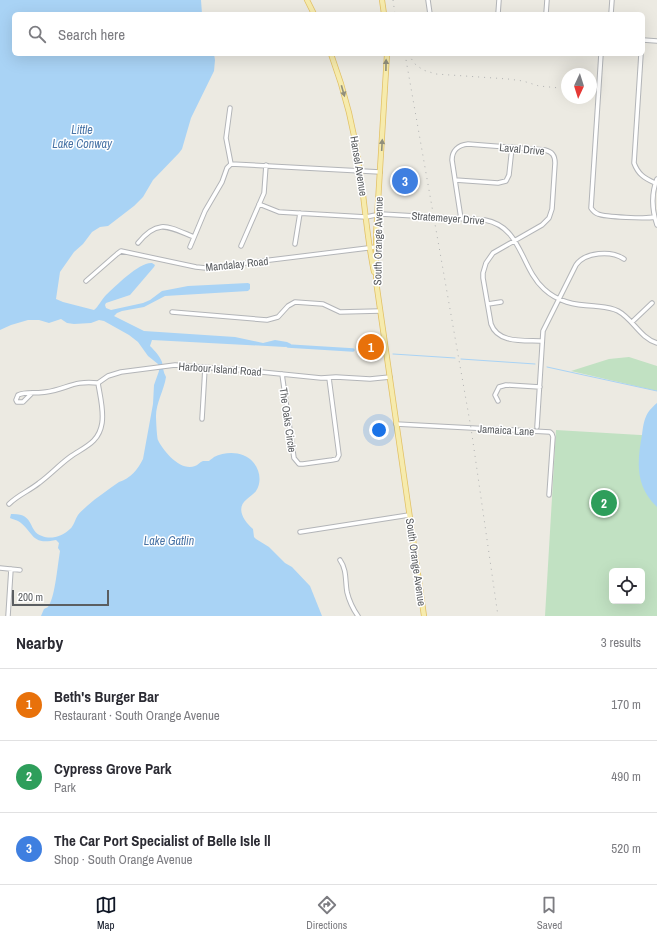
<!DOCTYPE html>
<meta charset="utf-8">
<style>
:root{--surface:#fff;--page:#f2f2f3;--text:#2b2b33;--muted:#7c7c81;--line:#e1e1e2;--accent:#111827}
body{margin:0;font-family:"Archivo Narrow",sans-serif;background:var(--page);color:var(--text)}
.controls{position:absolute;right:12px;bottom:12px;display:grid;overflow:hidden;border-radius:6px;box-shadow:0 4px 16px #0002}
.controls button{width:36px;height:36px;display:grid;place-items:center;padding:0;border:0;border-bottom:1px solid var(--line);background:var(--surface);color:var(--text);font:20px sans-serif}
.compass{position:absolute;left:561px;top:68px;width:36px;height:36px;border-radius:50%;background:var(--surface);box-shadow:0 4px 16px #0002;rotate:184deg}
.scale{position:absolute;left:12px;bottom:10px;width:97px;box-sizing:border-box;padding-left:4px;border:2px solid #5b5e61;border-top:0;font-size:11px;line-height:14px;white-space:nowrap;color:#5b5e61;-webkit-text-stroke:3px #fff;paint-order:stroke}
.you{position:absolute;left:379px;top:430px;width:14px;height:14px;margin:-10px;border:3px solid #fff;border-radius:50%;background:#1a73e8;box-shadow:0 0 0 6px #1a73e833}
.badge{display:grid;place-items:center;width:26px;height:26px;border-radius:50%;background:var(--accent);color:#fff;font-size:13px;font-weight:700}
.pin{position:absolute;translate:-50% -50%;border:2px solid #fff;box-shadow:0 1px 4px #0006}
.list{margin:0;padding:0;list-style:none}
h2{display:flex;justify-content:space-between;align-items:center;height:52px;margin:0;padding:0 16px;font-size:17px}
h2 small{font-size:13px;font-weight:400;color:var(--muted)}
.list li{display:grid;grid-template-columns:26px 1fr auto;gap:12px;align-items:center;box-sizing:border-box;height:72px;padding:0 16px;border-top:1px solid var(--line)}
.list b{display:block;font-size:15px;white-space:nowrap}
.list p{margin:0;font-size:13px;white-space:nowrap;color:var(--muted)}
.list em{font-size:13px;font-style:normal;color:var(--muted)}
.icon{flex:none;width:22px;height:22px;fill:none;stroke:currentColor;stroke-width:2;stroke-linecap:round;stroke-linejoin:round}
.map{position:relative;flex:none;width:657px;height:616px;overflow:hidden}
.search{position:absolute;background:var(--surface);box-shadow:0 4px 16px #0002;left:12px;right:12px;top:12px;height:44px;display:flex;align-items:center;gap:10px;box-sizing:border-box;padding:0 14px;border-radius:6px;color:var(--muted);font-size:15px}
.sheet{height:268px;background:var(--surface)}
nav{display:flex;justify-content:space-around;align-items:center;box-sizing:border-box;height:56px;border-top:1px solid var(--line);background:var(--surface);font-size:11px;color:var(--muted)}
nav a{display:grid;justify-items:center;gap:2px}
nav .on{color:var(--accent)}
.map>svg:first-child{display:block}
</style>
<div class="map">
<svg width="657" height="616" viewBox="0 0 657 616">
<rect width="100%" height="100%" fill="#eceae2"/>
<!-- green -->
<path fill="#c1e1c2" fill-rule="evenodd" d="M629,357L657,366V391L571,371L609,359Z
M556,430L657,436V616H545ZM612,571H642V601H612Z"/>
<!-- water -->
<path fill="#a9d3f5" d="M0,0H201L202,14H14V54H214L215,60L214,71L191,118L182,149L179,153L153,180L143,197L134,206L108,226L100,227L92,232L83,244L74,252L60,272L56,299L63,302L94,310C99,306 101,300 106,295C116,286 139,262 152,263L155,265L154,267L130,295L106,303L105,305L106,308L111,310L143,303L150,300L162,291L188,286L248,283L250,284V289L248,291L165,296L144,307L122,311L117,313L114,316L144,331L235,337L263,343L275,340L287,342L291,344V346L285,347L152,340L150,346C155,351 159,355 162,362C163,367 163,372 166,377C164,390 156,403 156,416C156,419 157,438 158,440C163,451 181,472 195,466C198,465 200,462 203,461C205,461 207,461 209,461C210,460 213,458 214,457C226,451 244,451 253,462C260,470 262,482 256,491C254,494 250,496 247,499C235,508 244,521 253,529L254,537L256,539L269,547L285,563L292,567L310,586L322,616H41L44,609C47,607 48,608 49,605C55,597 58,562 60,551L58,548L59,543L56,540C30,546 34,531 18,521C16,520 12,519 10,518L11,514C36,513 27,531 42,536C51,540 63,536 70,529C74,526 75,519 78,515C80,512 84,509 87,506C97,497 108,490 119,482C130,479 138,469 143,459L153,404L154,385L159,371L158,364L148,356L138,342L129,335L104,321L99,320L91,323L74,324L67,323L61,319L49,323L39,320H28L11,325L0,330Z
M657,403V507C635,486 637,462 642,435C644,420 645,413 657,403Z"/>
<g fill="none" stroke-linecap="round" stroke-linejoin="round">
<!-- stream -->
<path stroke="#a9d3f5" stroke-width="1" d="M393,354L455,358
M461,359L535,364
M547,367L657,391"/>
<!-- canal -->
<path stroke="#a9d3f5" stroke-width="3.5" d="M288,346L353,350"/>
<defs>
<path id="minor" d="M428,0L430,14
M498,14L499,0
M546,14L547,0
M611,14L612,0
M643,40L657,41
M601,54L591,208C593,211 595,213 598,214C605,217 647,219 654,217
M641,54L634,163C638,174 644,178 655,183
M230,108L226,138L231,164
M657,179C651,194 652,210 657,225
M455,180L498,183L506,181L509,175L512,147
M259,204L279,212L366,217L381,214L485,220C522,227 520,267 544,289C558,302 574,305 594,306C602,307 610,307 618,311C633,319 640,338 657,343
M461,219L452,160C452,151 458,145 468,144L545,150C552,152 555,155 555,163L552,209L549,218L542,225L493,253L486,263L483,273V278L491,324C498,344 525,340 542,341
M138,243C158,218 169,227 194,237
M295,244L300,213
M241,246L264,193L266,165
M190,247L205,211L222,182L227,168L231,164L380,172
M86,281L117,254L121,251L196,267L206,268L376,247
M488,304L501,302
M172,312L267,320L278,317L288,306L295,302L323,304L340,312L380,311
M632,322L652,303
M282,374L294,458L299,464H303L332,460L337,459L339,455L329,378
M98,383L108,376L121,372L175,365L241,370L321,378L336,377L370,379L390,377
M32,393L23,402H17L16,400L18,395C26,391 37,394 46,392C67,389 74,380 98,383
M498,401L495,395L499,387L506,385L540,387
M202,419L205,368
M396,424L550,432L552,434L553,437L549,495
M537,427L543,331L576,265C585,252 611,250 624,259
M9,504C18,495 29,491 39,483C50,475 59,465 70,457C84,447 99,443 102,423C104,410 100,396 98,383
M300,532L409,515
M340,560C347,570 345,580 347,592C349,600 353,609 358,616
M0,568L20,570
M8,616L11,569"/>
<path id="major" d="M307,0L314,14
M382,0L384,14
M331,54C345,92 355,132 360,172C365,205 367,239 374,272
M387,54L376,235V281L424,616"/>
</defs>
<!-- minor casing -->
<use href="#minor" stroke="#b3b5b8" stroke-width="5.5"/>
<!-- major casing -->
<use href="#major" stroke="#e2c165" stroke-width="6"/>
<!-- minor -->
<use href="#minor" stroke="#fff" stroke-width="3.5"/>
<!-- major -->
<use href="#major" stroke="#f6ebad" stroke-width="4.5"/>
<!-- rail -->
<path stroke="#b1b2b2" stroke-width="1" stroke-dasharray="1 5" stroke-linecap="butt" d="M393,0L395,14
M405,54L471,428L498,616
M408,54L415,64L423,70L436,74L508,79L523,81L539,86L560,88"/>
</g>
<!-- one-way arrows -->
<defs><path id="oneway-solid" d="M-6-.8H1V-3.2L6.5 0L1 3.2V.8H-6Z"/></defs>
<g fill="#918f7c">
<use href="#oneway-solid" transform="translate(386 65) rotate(-89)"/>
<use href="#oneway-solid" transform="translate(343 91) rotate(74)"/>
<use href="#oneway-solid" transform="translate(382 145) rotate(-87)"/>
</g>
<g text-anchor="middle" stroke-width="3" stroke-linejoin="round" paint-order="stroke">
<!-- street labels -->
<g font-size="11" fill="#5b5e61" stroke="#fff">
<text transform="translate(522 149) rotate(5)" y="4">Laval Drive</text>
<text transform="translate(359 166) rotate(81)" y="4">Hansel Avenue</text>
<text transform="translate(448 218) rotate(4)" y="4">Stratemeyer Drive</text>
<text transform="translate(378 241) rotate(-89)" y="4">South Orange Avenue</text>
<text transform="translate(237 264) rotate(-6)" y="4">Mandalay Road</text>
<text transform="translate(220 369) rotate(4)" y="4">Harbour Island Road</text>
<text transform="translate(288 420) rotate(82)" y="4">The Oaks Circle</text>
<text transform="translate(506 430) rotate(3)" y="4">Jamaica Lane</text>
<text transform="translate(416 562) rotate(82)" y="4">South Orange Avenue</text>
</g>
<!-- water labels -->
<g font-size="12" font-style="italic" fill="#4974a6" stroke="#fff">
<text x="82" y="134">Little<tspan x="82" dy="14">Lake Conway</tspan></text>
<text x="169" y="545">Lake Gatlin</text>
</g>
</g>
</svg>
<div class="controls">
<button><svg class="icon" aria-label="locate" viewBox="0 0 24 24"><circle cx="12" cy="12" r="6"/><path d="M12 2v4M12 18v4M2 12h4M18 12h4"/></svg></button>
</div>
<svg class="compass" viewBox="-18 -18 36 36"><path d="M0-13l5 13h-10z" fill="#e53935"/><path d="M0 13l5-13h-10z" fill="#7c7c81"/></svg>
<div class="scale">200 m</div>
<div class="you"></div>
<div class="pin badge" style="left:371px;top:347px;background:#e8710a">1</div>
<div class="pin badge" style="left:604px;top:503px;background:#2e9e5b">2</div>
<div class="pin badge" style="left:405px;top:181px;background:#3f7fe0">3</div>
<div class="search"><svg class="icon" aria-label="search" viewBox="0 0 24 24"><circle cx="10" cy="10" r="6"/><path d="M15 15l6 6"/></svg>Search here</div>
</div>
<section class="sheet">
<h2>Nearby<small>3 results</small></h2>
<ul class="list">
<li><span class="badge" style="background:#e8710a">1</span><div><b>Beth's Burger Bar</b><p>Restaurant · South Orange Avenue</p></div><em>170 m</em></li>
<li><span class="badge" style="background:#2e9e5b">2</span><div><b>Cypress Grove Park</b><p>Park</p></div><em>490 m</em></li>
<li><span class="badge" style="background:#3f7fe0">3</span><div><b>The Car Port Specialist of Belle Isle ll</b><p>Shop · South Orange Avenue</p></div><em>520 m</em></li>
</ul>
</section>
<nav>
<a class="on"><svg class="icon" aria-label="map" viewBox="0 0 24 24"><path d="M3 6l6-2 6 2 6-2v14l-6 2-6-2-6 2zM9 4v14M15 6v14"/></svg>Map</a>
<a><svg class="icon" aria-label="directions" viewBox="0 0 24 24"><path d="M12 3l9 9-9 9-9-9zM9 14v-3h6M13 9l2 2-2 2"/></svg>Directions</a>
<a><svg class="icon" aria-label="saved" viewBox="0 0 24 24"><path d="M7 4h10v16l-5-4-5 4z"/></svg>Saved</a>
</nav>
